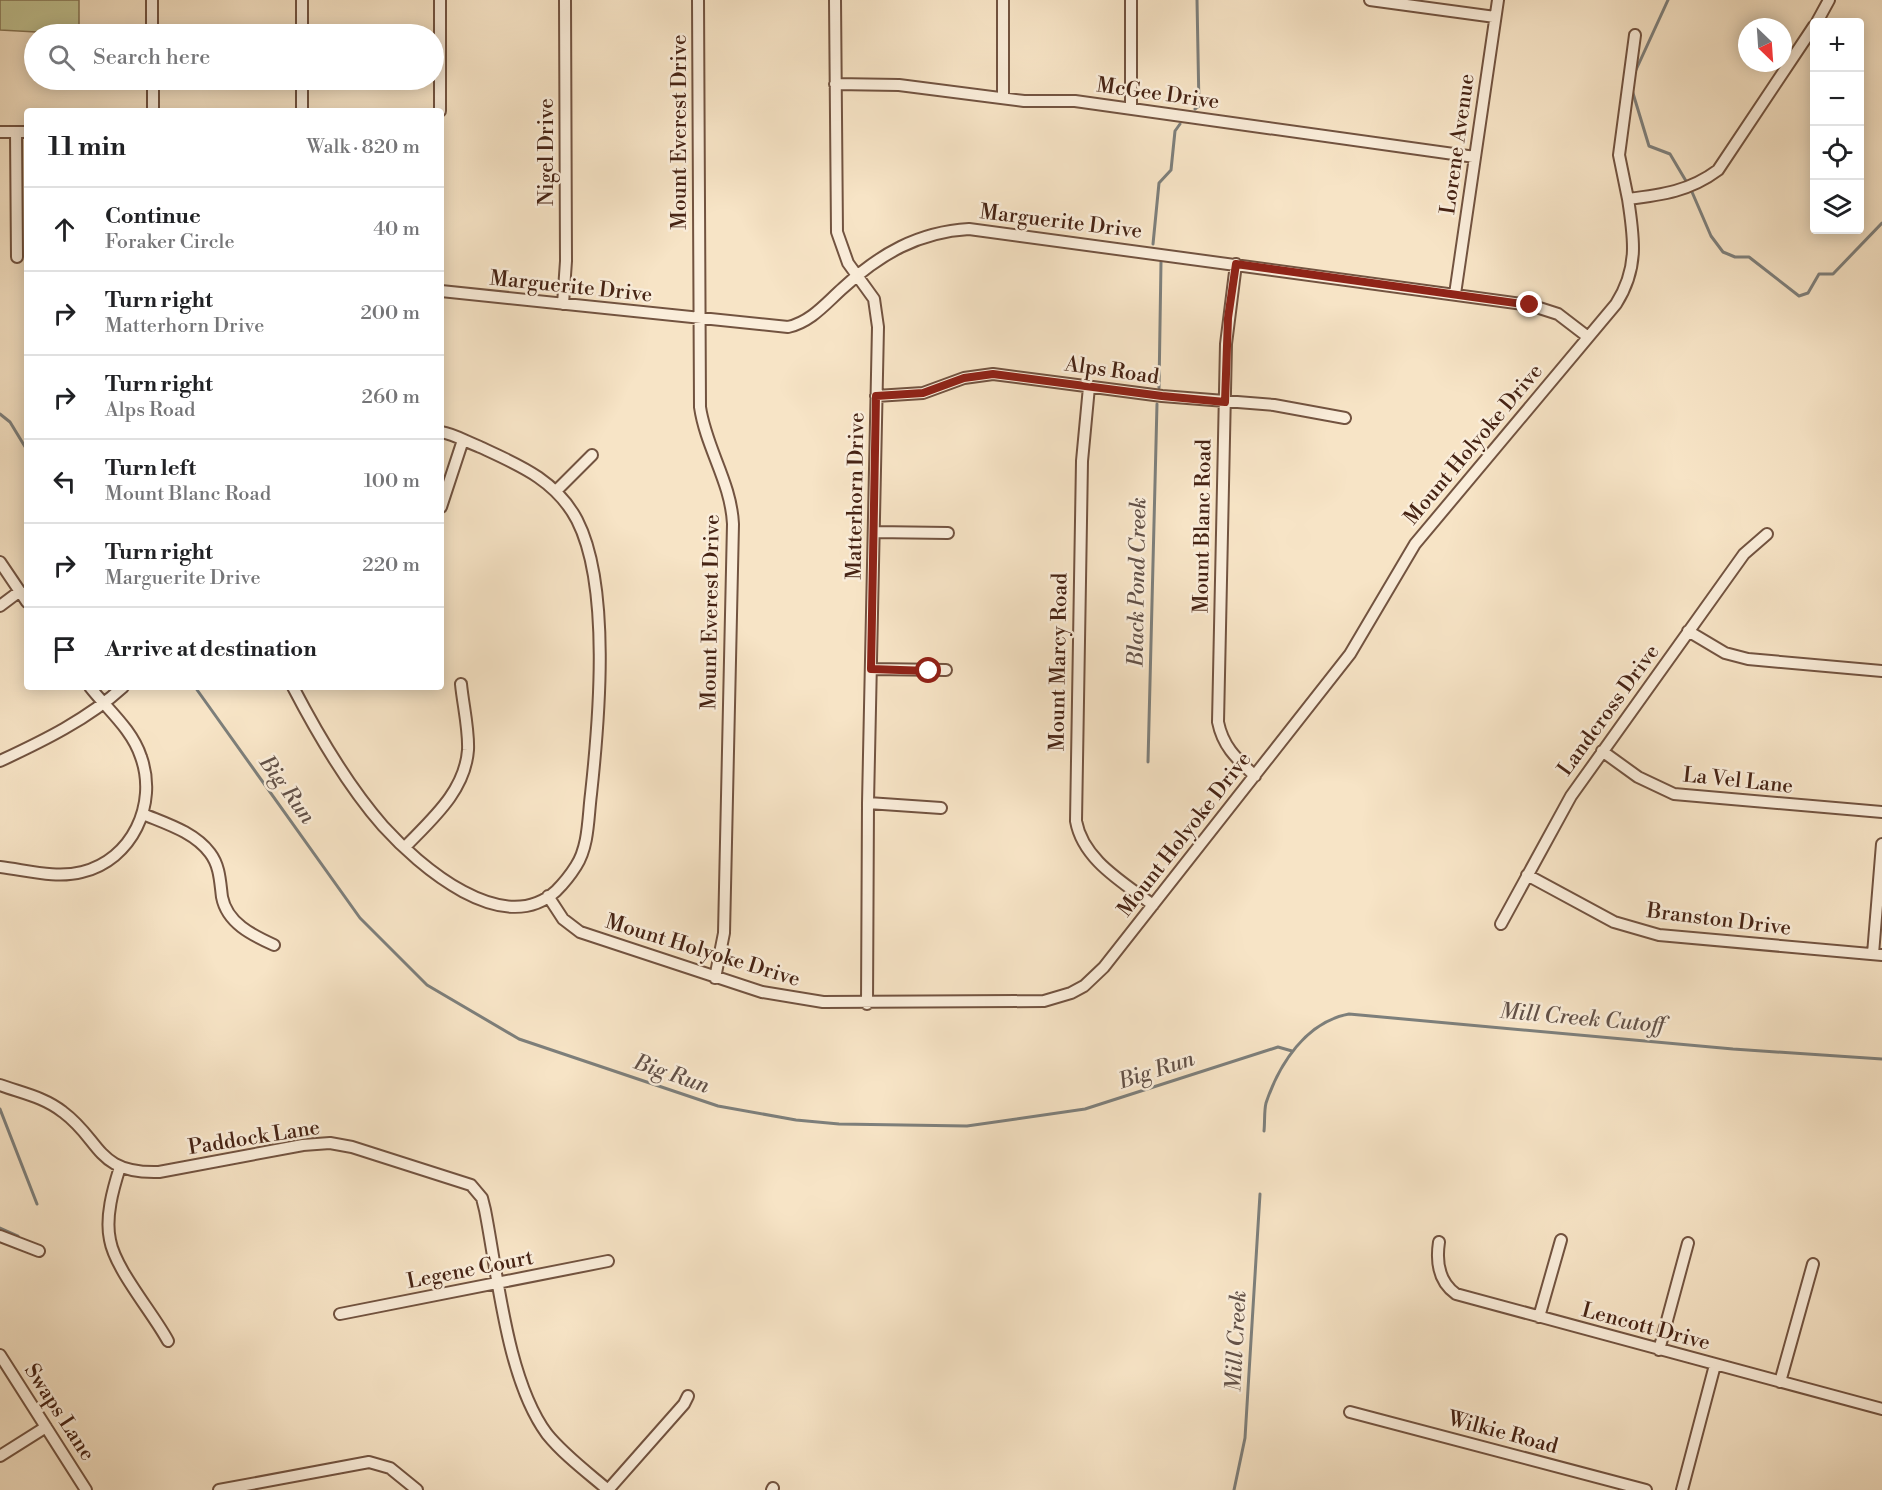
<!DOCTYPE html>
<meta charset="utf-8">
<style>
:root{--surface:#fff;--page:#f2f2f2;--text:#202124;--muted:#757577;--line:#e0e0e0}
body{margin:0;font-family:"Libre Bodoni",serif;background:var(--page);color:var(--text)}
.controls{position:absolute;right:18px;top:18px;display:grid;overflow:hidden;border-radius:6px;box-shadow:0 3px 15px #0003}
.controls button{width:54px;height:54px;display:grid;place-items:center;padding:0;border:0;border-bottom:2px solid var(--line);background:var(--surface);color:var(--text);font:30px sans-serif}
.compass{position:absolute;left:1738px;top:18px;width:54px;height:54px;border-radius:50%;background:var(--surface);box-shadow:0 3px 15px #0003;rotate:155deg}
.stop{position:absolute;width:18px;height:18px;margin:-14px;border:4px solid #8f2418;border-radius:50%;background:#fff}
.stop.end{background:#8f2418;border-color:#fff;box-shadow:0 2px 6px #0008}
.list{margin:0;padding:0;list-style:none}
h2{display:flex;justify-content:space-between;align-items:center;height:78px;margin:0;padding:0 24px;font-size:26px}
h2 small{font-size:20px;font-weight:400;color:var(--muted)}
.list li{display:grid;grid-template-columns:39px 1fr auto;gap:18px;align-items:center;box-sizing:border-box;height:84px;padding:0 24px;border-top:2px solid var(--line)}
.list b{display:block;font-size:22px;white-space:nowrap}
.list p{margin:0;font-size:20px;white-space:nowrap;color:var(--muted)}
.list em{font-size:20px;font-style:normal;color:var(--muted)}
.icon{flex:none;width:33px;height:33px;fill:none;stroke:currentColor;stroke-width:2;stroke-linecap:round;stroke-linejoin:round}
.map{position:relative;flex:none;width:1882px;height:1490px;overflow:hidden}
.search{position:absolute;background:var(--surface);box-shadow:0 3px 15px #0003;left:24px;top:24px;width:420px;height:66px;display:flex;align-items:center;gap:15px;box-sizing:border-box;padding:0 21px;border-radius:33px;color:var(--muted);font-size:22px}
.panel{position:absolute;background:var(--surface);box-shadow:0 3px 15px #0003;left:24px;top:108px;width:420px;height:582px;border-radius:6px}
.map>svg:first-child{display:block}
</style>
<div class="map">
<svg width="1882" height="1490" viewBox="0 0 1882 1490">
<rect width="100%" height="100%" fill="#f7e4c6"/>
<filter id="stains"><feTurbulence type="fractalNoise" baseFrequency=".00333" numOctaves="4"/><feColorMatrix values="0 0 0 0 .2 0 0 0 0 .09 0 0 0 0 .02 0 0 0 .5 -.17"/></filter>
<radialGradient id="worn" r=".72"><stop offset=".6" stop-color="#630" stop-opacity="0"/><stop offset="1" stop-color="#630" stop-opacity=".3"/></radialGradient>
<!-- green -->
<path fill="#c1c392" stroke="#847353" stroke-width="1.5" d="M0,0H79V28L73,34L0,30Z"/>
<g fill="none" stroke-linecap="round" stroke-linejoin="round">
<!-- stream -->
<path stroke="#7d7f7b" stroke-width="3" d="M1635,72L1668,0
M1632,90L1649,146L1670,154L1686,181
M1195,109L1199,106L1197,0
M1692,192L1711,236L1723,252L1735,257H1749L1799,296L1808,293L1819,274H1833L1882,223
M1153,244L1159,183L1171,170L1175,131L1180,124
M1159,388L1161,262
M0,414L10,422L27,450
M195,687L360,918L427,985L519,1039L718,1106L796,1120L839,1124L967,1126L1085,1109L1278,1047L1292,1051
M1148,762L1157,404
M0,1109L37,1204
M1264,1131C1265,1122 1264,1111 1266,1103C1279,1064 1306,1022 1349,1014L1733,1049L1882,1059
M0,1228L18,1236
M1234,1490L1245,1438L1260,1194"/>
<defs>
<path id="street" d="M152,0V34
M302,0V34
M440,0V111
M698,0L700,407C706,448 731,482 733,524L724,933L715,978
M835,0L837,232L848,263L874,299L878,327L868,803L867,1004
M1003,0V97
M1370,0L1495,17
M1817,22L1829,0
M153,80V111
M302,80V111
M835,84L899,85L1024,101H1075L1475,157
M1131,108V0
M0,132H27
M16,132L17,257
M1628,199L1619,155L1635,35
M1236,264L1226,344L1218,722C1223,747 1237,759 1255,776
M441,291L788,327C811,322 826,303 843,288C880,254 918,232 969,229L1530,305L1558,314L1588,337
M1455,294L1498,0
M563,304L566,261L565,0
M1089,387L1082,461L1076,821C1083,860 1123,882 1153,905
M876,396L923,393L964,378L993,374L1162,396L1274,405L1345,418
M556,491L592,455
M441,507L463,440
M874,532L948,533
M0,562L27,602
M0,606L20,591
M1688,631L1725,653L1748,659L1882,671
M871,669L946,670
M293,687C318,735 347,785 383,826C419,866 503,939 556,891C563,884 571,874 576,866C589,846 588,817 591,794C599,721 611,586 577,520C556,480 519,465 480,447C467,442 454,434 441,432
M1602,751L1638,777L1674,794L1882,812
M0,761C43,741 88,719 123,687
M868,803L941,808
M143,814C167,824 194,832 210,853C220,866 220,882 222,897C227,923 252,935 274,945
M405,847C432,819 465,791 468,750C469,729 463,705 461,684
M0,867C26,870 56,879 82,872C132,860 158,804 141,757C132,729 107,709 90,687
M1527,875L1614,922L1659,935L1882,955
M548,896L563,919L580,932L762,992L823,1002L1044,1001L1071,993L1084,986L1104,967L1350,654L1415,544L1616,304C1639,268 1634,238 1628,199C1662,195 1690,191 1718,170L1814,26
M1501,924L1571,796L1744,554L1767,534
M1873,954L1882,844
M0,1085C22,1093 44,1097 63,1112C102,1141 96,1174 159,1172L303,1145L330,1143L352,1147L471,1185L482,1198L485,1210C498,1276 507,1380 547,1434C564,1455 587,1472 608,1490L684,1404L688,1396
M120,1167C113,1189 105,1217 110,1240C115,1269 153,1313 168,1341
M0,1236L39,1251
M1439,1242C1436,1262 1439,1282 1456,1294L1882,1409
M340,1314L608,1261
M1539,1317L1561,1240
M1659,1350L1688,1243
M0,1355L86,1490
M1780,1382L1813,1264
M1350,1412L1646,1490
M0,1456L46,1427
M219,1490L369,1462L390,1468L417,1490
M772,1490L773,1488
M1682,1490L1715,1365"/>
</defs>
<!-- street casing -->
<use href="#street" stroke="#725340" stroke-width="14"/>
<!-- street -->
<use href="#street" stroke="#faedda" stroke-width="10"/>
</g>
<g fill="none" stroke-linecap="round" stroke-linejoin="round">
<!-- route -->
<path stroke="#8f2418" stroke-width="8" d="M929,671L871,669L876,396L923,393L964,378L993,374L1162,396L1225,402L1228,318L1236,264L1530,305"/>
</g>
<g text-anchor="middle" stroke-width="5" stroke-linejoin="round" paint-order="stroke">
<!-- street labels -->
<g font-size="21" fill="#462314" stroke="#faedda">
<text transform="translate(1158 93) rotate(8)" y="7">McGee Drive</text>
<text transform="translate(679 132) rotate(-90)" y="7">Mount Everest Drive</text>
<text transform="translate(1457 144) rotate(-82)" y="7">Lorene Avenue</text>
<text transform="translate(546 152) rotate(-90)" y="7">Nigel Drive</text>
<text transform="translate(1061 221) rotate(7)" y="7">Marguerite Drive</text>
<text transform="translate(571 286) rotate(6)" y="7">Marguerite Drive</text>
<text transform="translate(1112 370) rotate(8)" y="7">Alps Road</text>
<text transform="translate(1473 444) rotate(-50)" y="7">Mount Holyoke Drive</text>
<text transform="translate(855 496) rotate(-89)" y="7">Matterhorn Drive</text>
<text transform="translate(1202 526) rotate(-89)" y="7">Mount Blanc Road</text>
<text transform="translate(710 612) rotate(-89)" y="7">Mount Everest Drive</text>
<text transform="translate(1058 662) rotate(-89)" y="7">Mount Marcy Road</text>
<text transform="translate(1608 710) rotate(-54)" y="7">Landcross Drive</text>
<text transform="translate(1738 780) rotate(6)" y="7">La Vel Lane</text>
<text transform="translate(1184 834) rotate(-52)" y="7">Mount Holyoke Drive</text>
<text transform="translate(1719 919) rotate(7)" y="7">Branston Drive</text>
<text transform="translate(703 950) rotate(17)" y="7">Mount Holyoke Drive</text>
<text transform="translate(254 1137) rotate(-9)" y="7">Paddock Lane</text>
<text transform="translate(470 1269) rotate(-11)" y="7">Legene Court</text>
<text transform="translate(1646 1326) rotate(15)" y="7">Lencott Drive</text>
<text transform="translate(60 1412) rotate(57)" y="7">Swaps Lane</text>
<text transform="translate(1503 1432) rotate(15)" y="7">Wilkie Road</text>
</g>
<!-- water labels -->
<g font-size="22" font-style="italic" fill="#625148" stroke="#faedda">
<text transform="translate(1136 582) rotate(-89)" y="8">Black Pond Creek</text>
<text transform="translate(288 789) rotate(54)" y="8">Big Run</text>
<text transform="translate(1582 1017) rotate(5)" y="8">Mill Creek Cutoff</text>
<text transform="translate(1156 1069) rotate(-18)" y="8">Big Run</text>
<text transform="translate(672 1073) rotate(19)" y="8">Big Run</text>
<text transform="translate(1235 1341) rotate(-87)" y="8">Mill Creek</text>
</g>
</g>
<rect width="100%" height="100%" filter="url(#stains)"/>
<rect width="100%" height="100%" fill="url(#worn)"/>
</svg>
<div class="controls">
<button>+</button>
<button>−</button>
<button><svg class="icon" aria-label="locate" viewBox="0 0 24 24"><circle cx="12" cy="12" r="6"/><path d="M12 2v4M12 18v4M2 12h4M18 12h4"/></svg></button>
<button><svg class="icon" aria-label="layers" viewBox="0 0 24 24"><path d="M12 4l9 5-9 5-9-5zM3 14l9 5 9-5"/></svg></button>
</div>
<svg class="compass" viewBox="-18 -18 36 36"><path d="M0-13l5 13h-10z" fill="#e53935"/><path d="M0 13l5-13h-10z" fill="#757577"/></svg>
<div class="stop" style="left:929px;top:671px"></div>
<div class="stop end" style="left:1530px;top:305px"></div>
<div class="search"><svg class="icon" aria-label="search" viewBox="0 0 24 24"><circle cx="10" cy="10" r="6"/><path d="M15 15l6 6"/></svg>Search here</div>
<section class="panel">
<h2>11 min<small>Walk · 820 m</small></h2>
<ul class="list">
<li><svg class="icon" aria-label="ahead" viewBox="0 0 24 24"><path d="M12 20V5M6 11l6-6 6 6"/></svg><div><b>Continue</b><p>Foraker Circle</p></div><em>40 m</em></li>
<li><svg class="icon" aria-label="right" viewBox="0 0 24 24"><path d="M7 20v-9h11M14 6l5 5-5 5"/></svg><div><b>Turn right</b><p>Matterhorn Drive</p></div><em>200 m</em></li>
<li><svg class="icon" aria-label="right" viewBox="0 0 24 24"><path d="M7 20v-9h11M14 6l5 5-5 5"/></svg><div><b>Turn right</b><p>Alps Road</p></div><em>260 m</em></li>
<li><svg class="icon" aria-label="left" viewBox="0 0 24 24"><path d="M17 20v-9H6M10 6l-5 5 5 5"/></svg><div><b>Turn left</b><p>Mount Blanc Road</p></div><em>100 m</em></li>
<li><svg class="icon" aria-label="right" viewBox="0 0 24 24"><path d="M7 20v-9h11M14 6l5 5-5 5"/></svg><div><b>Turn right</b><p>Marguerite Drive</p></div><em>220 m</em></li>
<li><svg class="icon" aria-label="arrive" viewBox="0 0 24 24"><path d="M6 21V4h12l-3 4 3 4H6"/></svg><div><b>Arrive at destination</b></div></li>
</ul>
</section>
</div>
